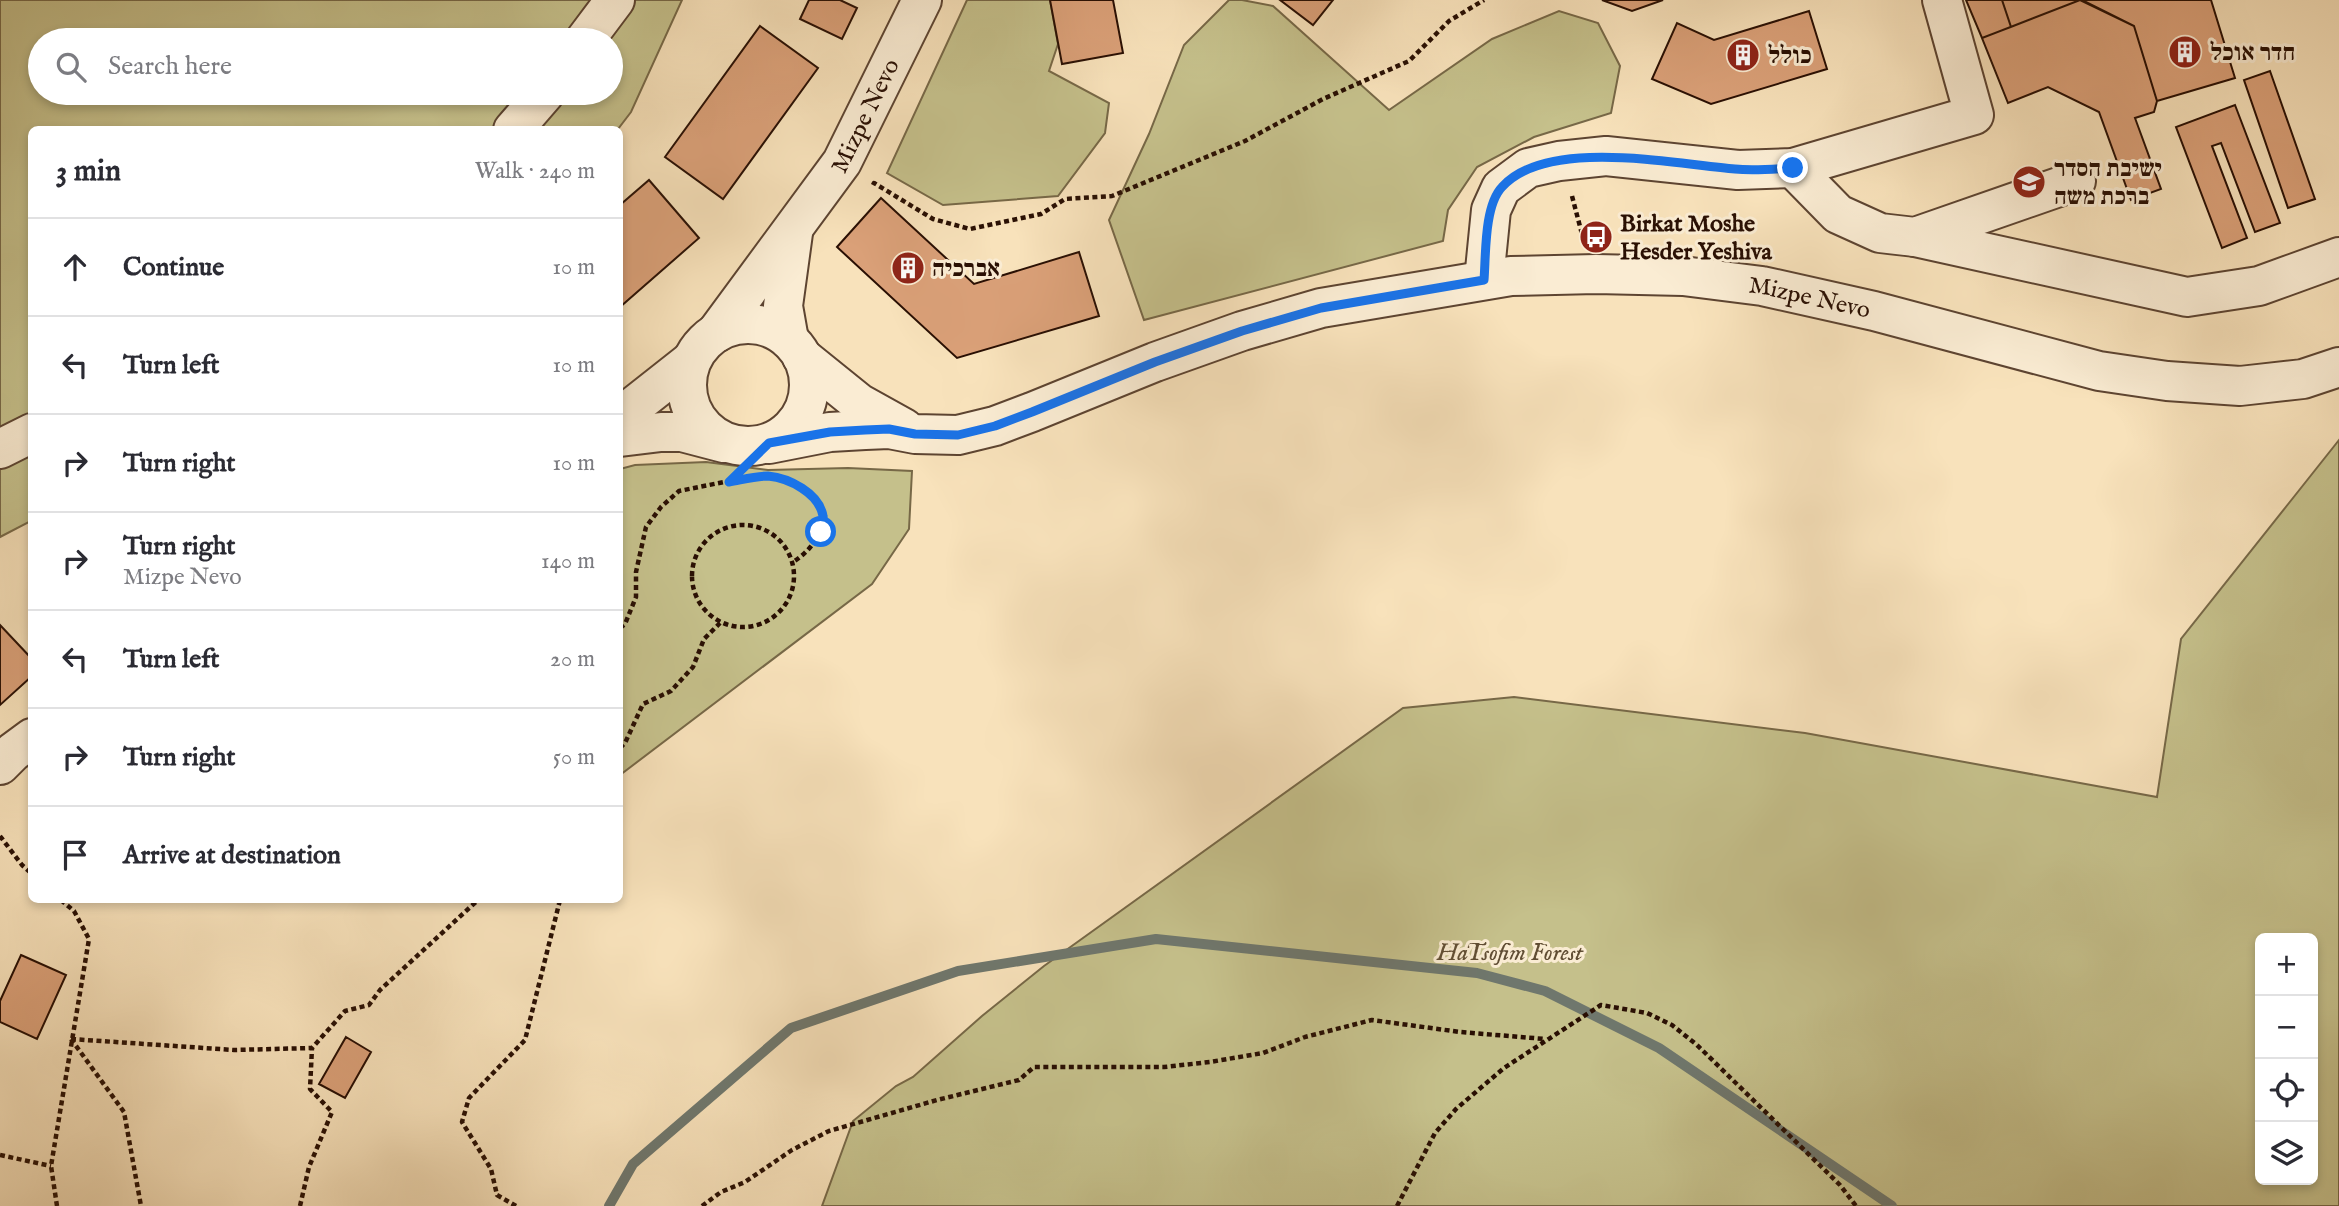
<!DOCTYPE html>
<meta charset="utf-8">
<style>
:root{--surface:#fff;--page:#f2f2f3;--text:#2b2b33;--muted:#7c7c81;--line:#e1e1e2}
body{margin:0;font-family:"IM FELL English","Frank Ruhl Libre",serif;background:var(--page);color:var(--text)}
.controls{position:absolute;right:21px;bottom:21px;display:grid;overflow:hidden;border-radius:10px;box-shadow:0 4px 10px #0003}
.controls button{width:63px;height:63px;display:grid;place-items:center;padding:0;border:0;border-bottom:2px solid var(--line);background:var(--surface);color:var(--text);font:35px sans-serif}
.stop{position:absolute;width:21px;height:21px;margin:-16px;border:5px solid #1a73e8;border-radius:50%;background:#fff}
.stop.end{background:#1a73e8;border-color:#fff;box-shadow:0 2px 7px #0008}
.list{margin:0;padding:0;list-style:none}
h2{display:flex;justify-content:space-between;align-items:center;height:91px;margin:0;padding:0 28px;font-size:30px}
h2 small{font-size:23px;font-weight:400;color:var(--muted)}
.list li{display:grid;grid-template-columns:46px 1fr auto;gap:21px;align-items:center;box-sizing:border-box;height:98px;padding:0 28px;border-top:2px solid var(--line)}
.list b{display:block;font-size:26px;white-space:nowrap}
.list p{margin:0;font-size:23px;white-space:nowrap;color:var(--muted)}
.list em{font-size:23px;font-style:normal;color:var(--muted)}
.icon{flex:none;width:38px;height:38px;fill:none;stroke:currentColor;stroke-width:2;stroke-linecap:round;stroke-linejoin:round}
.map{position:relative;flex:none;width:2339px;height:1206px;overflow:hidden}
.search{position:absolute;background:var(--surface);box-shadow:0 4px 10px #0003;left:28px;top:28px;width:595px;height:77px;display:flex;align-items:center;gap:18px;box-sizing:border-box;padding:0 24px;border-radius:38px;color:var(--muted);font-size:26px}
.panel{position:absolute;background:var(--surface);box-shadow:0 4px 10px #0003;left:28px;top:126px;width:595px;height:777px;border-radius:10px}
.map>svg:first-child{display:block}
</style>
<div class="map">
<svg width="2339" height="1206" viewBox="0 0 2339 1206">
<rect width="100%" height="100%" fill="#f8e2bb"/>
<filter id="stains"><feTurbulence type="fractalNoise" baseFrequency=".00286" numOctaves="4"/><feColorMatrix values="0 0 0 0 .2 0 0 0 0 .09 0 0 0 0 .02 0 0 0 .5 -.17"/></filter>
<radialGradient id="worn" r=".72"><stop offset=".6" stop-color="#630" stop-opacity="0"/><stop offset="1" stop-color="#630" stop-opacity=".3"/></radialGradient>
<!-- green -->
<path fill="#c5c08b" stroke="#776847" stroke-width="2" fill-rule="evenodd" d="M0,0H682L631,112L618,129L32,130L31,521L0,537ZM40,40H611V93H40Z
M967,0H1050L1058,44L1049,71L1109,103L1105,133L1058,196L943,205L887,173Z
M1229,0H1242L1273,6L1389,110L1492,39L1559,11L1598,23L1620,66L1611,113L1534,137L1477,167L1448,210L1443,241L1144,320L1109,220L1149,134L1184,45Z
M2339,440V1206H822L853,1121L896,1086L913,1077L982,1016L1044,966L1403,708L1514,697L1805,733L2157,797L2181,639ZM2260,938H2313V1180H2260Z
M706,462L768,470L848,468L912,471L909,529L872,584L620,775V469L635,465Z"/>
<g fill="none" stroke-linecap="round" stroke-linejoin="round">
<!-- stream -->
<path stroke="#6f776d" stroke-width="10" d="M609,1206L633,1164L791,1028L958,971L1156,939L1477,973L1545,991L1659,1048L1892,1206"/>
</g>
<!-- building -->
<path fill="#daa078" stroke="#290f03" stroke-width="2" d="M809,0H840L857,8L842,39L800,19Z
M1050,0H1113L1123,53L1062,64Z
M1280,0H1333L1313,25Z
M1602,0H1663L1632,11Z
M1966,0H2002L2011,27L1982,38Z
M2002,0H2080L2011,27Z
M2080,0L2134,26L2157,101L2154,112L2135,118L2161,189L2131,200L2099,112L2048,87L2008,103L1982,38Z
M2082,0H2211L2235,78L2157,101L2134,26Z
M1809,11L1827,69L1711,104L1652,79L1677,23L1714,40Z
M760,26L818,68L723,199L665,157Z
M2270,71L2315,199L2288,208L2244,80Z
M2235,105L2280,223L2255,232L2221,143L2212,146L2247,238L2222,248L2176,127Z
M649,180L699,238L620,307V205Z
M881,198L974,284L1079,252L1099,316L957,358L837,247Z
M0,625L32,659V676L0,705Z
M21,955L66,975L37,1039L0,1022V1001Z
M346,1037L371,1052L345,1098L319,1084Z"/>
<g fill="none" stroke-linecap="round" stroke-linejoin="round">
<defs>
<g id="minor">
<path d="M585,40L615,0"/>
<path d="M513,130L545,93"/>
<path d="M1793,168L1838,214L1880,233L1915,237L2076,181"/>
<path d="M1915,237L2187,297L2259,286L2339,257"/>
<path d="M1484,280L1491,210L1501,188L1528,168L1559,161L1606,156L1738,170L1793,168L1974,115L1942,0"/>
<circle cx="748" cy="385" r="61"/>
<path id="s1" d="M716,333L842,162L922,0"/>
<path d="M789,340L783,306L793,233"/>
<path d="M802,357L859,403L904,428"/>
<path d="M620,417L691,361"/>
<path d="M620,437L661,432H682L724,443"/>
<path id="s2" d="M769,444L830,432L865,430L889,429L915,434L958,435L995,426L1032,412L1155,362L1242,331L1321,308L1511,276L1596,274L1683,276L1762,286L1874,311L2099,371L2167,381L2240,386L2303,379L2339,367"/>
<path d="M0,449L32,433"/>
<path d="M0,765L13,752L32,738"/>
</g>
</defs>
<!-- minor casing -->
<use href="#minor" stroke="#5d4431" stroke-width="42"/>
<!-- path -->
<path stroke="#290f03" stroke-width="4.5" stroke-dasharray="5 3.5" stroke-linecap="butt" d="M873,185L874,183L933,219L970,229L1041,214L1065,199L1112,196L1245,141L1323,99L1409,61L1449,21L1484,0
M1572,196L1583,238
M735,481L754,478
M787,481C834,495 831,538 793,562
M692 576a51 51 0 1 1 102 0a51 51 0 1 1-102 0Z
M620,628L625,624L636,597V572L646,527L661,507L679,491L724,482
M620,748L625,743L643,704L671,691L693,667L704,639L720,623
M0,836L22,865L32,874
M71,1039L234,1050L312,1048L345,1011L369,1005L380,990L478,900
M71,1039L124,1112L141,1206
M0,1155L51,1166
M57,1206L51,1166L89,939L74,911L61,900
M300,1206L309,1167L332,1112L310,1089L312,1048
M516,1206L497,1195L491,1169L462,1122L469,1098L525,1040L560,900
M702,1206L721,1192L745,1182L792,1150L829,1131L937,1100L1019,1080L1034,1067H1164L1210,1062L1263,1053L1305,1037L1372,1020L1460,1032L1545,1039
M1397,1206L1435,1133L1456,1109L1504,1068L1601,1005L1647,1013L1672,1025L1697,1045L1840,1185L1856,1206"/>
<!-- minor -->
<use href="#minor" stroke="#faecd3" stroke-width="38"/>
</g>
<g fill="none" stroke-linecap="round" stroke-linejoin="round">
<!-- route -->
<path stroke="#1a73e8" stroke-width="9" d="M821,532C822,527 824,521 823,516C819,493 789,478 768,476C755,476 741,480 729,482L769,443L830,432L865,430L889,429L915,434L958,435L995,426L1032,412L1155,362L1242,331L1321,308L1484,280C1486,255 1484,206 1502,187C1547,137 1674,164 1735,169C1754,171 1774,169 1793,168"/>
</g>
<!-- icons -->
<defs>
<symbol id="building-disc" viewBox="-11 -11 22 22"><circle r="9.5" fill="#8f2418" stroke="#faecd3"/><path d="M-4-6H4V6H1V3H-1V6H-4ZM-2.5-4.3h1.7v1.8h-1.7ZM.8-4.3h1.7v1.8H.8ZM-2.5-1h1.7V.8h-1.7ZM.8-1h1.7V.8H.8Z" fill="#fff"/></symbol>
<symbol id="school-disc" viewBox="-11 -11 22 22"><circle r="9.5" fill="#8f2418" stroke="#faecd3"/><path d="M0-5L7-2L0 1L-7-2ZM-4 1L0 2.5L4 1V4Q0 6-4 4Z" fill="#fff"/></symbol>
<symbol id="bus-disc" viewBox="-11 -11 22 22"><circle r="9.5" fill="#8f2418" stroke="#faecd3"/><path d="M-5-6H5V4H4V6H2V4H-2V6H-4V4H-5ZM-3.5-4V0h7V-4ZM-3.5 1.2v1.5H-2V1.2ZM2 1.2v1.5H3.5V1.2Z" fill="#fff"/></symbol>
</defs>
<g fill-rule="evenodd">
<use href="#building-disc" x="2166" y="33" width="38" height="38"/>
<use href="#building-disc" x="1724" y="36" width="38" height="38"/>
<use href="#school-disc" x="2010" y="163" width="38" height="38"/>
<use href="#bus-disc" x="1577" y="218" width="38" height="38"/>
<use href="#building-disc" x="889" y="249" width="38" height="38"/>
</g>
<g text-anchor="middle" stroke-width="6" stroke-linejoin="round" paint-order="stroke">
<!-- poi labels -->
<g font-size="24" font-weight="bold" fill="#290f03" stroke="#faecd3" text-anchor="start">
<text x="2210" y="60">חדר אוכל</text>
<text x="1768" y="63">כולל</text>
<text x="2054" y="176">ישיבת הסדר<tspan x="2054" dy="28">ברכת משה</tspan></text>
<text x="1620" y="231">Birkat Moshe<tspan x="1620" dy="28">Hesder Yeshiva</tspan></text>
<text x="932" y="276">אברכיה</text>
</g>
<!-- street labels -->
<g font-size="24" fill="#290f03" stroke="#faecd3">
<text dy="8" stroke="none"><textPath href="#s1" startOffset="264">Mizpe Nevo</textPath></text>
<text dy="8" stroke="none"><textPath href="#s2" startOffset="1069">Mizpe Nevo</textPath></text>
</g>
<!-- park labels -->
<g font-size="24" font-style="italic" fill="#604d33" stroke="#faecd3">
<text x="1510" y="960">HaTsofim Forest</text>
</g>
</g>
<rect width="100%" height="100%" filter="url(#stains)"/>
<rect width="100%" height="100%" fill="url(#worn)"/>
</svg>
<div class="controls">
<button>+</button>
<button>−</button>
<button><svg class="icon" aria-label="locate" viewBox="0 0 24 24"><circle cx="12" cy="12" r="6"/><path d="M12 2v4M12 18v4M2 12h4M18 12h4"/></svg></button>
<button><svg class="icon" aria-label="layers" viewBox="0 0 24 24"><path d="M12 4l9 5-9 5-9-5zM3 14l9 5 9-5"/></svg></button>
</div>
<div class="stop" style="left:821px;top:532px"></div>
<div class="stop end" style="left:1793px;top:168px"></div>
<div class="search"><svg class="icon" aria-label="search" viewBox="0 0 24 24"><circle cx="10" cy="10" r="6"/><path d="M15 15l6 6"/></svg>Search here</div>
<section class="panel">
<h2>3 min<small>Walk · 240 m</small></h2>
<ul class="list">
<li><svg class="icon" aria-label="ahead" viewBox="0 0 24 24"><path d="M12 20V5M6 11l6-6 6 6"/></svg><div><b>Continue</b></div><em>10 m</em></li>
<li><svg class="icon" aria-label="left" viewBox="0 0 24 24"><path d="M17 20v-9H6M10 6l-5 5 5 5"/></svg><div><b>Turn left</b></div><em>10 m</em></li>
<li><svg class="icon" aria-label="right" viewBox="0 0 24 24"><path d="M7 20v-9h11M14 6l5 5-5 5"/></svg><div><b>Turn right</b></div><em>10 m</em></li>
<li><svg class="icon" aria-label="right" viewBox="0 0 24 24"><path d="M7 20v-9h11M14 6l5 5-5 5"/></svg><div><b>Turn right</b><p>Mizpe Nevo</p></div><em>140 m</em></li>
<li><svg class="icon" aria-label="left" viewBox="0 0 24 24"><path d="M17 20v-9H6M10 6l-5 5 5 5"/></svg><div><b>Turn left</b></div><em>20 m</em></li>
<li><svg class="icon" aria-label="right" viewBox="0 0 24 24"><path d="M7 20v-9h11M14 6l5 5-5 5"/></svg><div><b>Turn right</b></div><em>50 m</em></li>
<li><svg class="icon" aria-label="arrive" viewBox="0 0 24 24"><path d="M6 21V4h12l-3 4 3 4H6"/></svg><div><b>Arrive at destination</b></div></li>
</ul>
</section>
</div>
